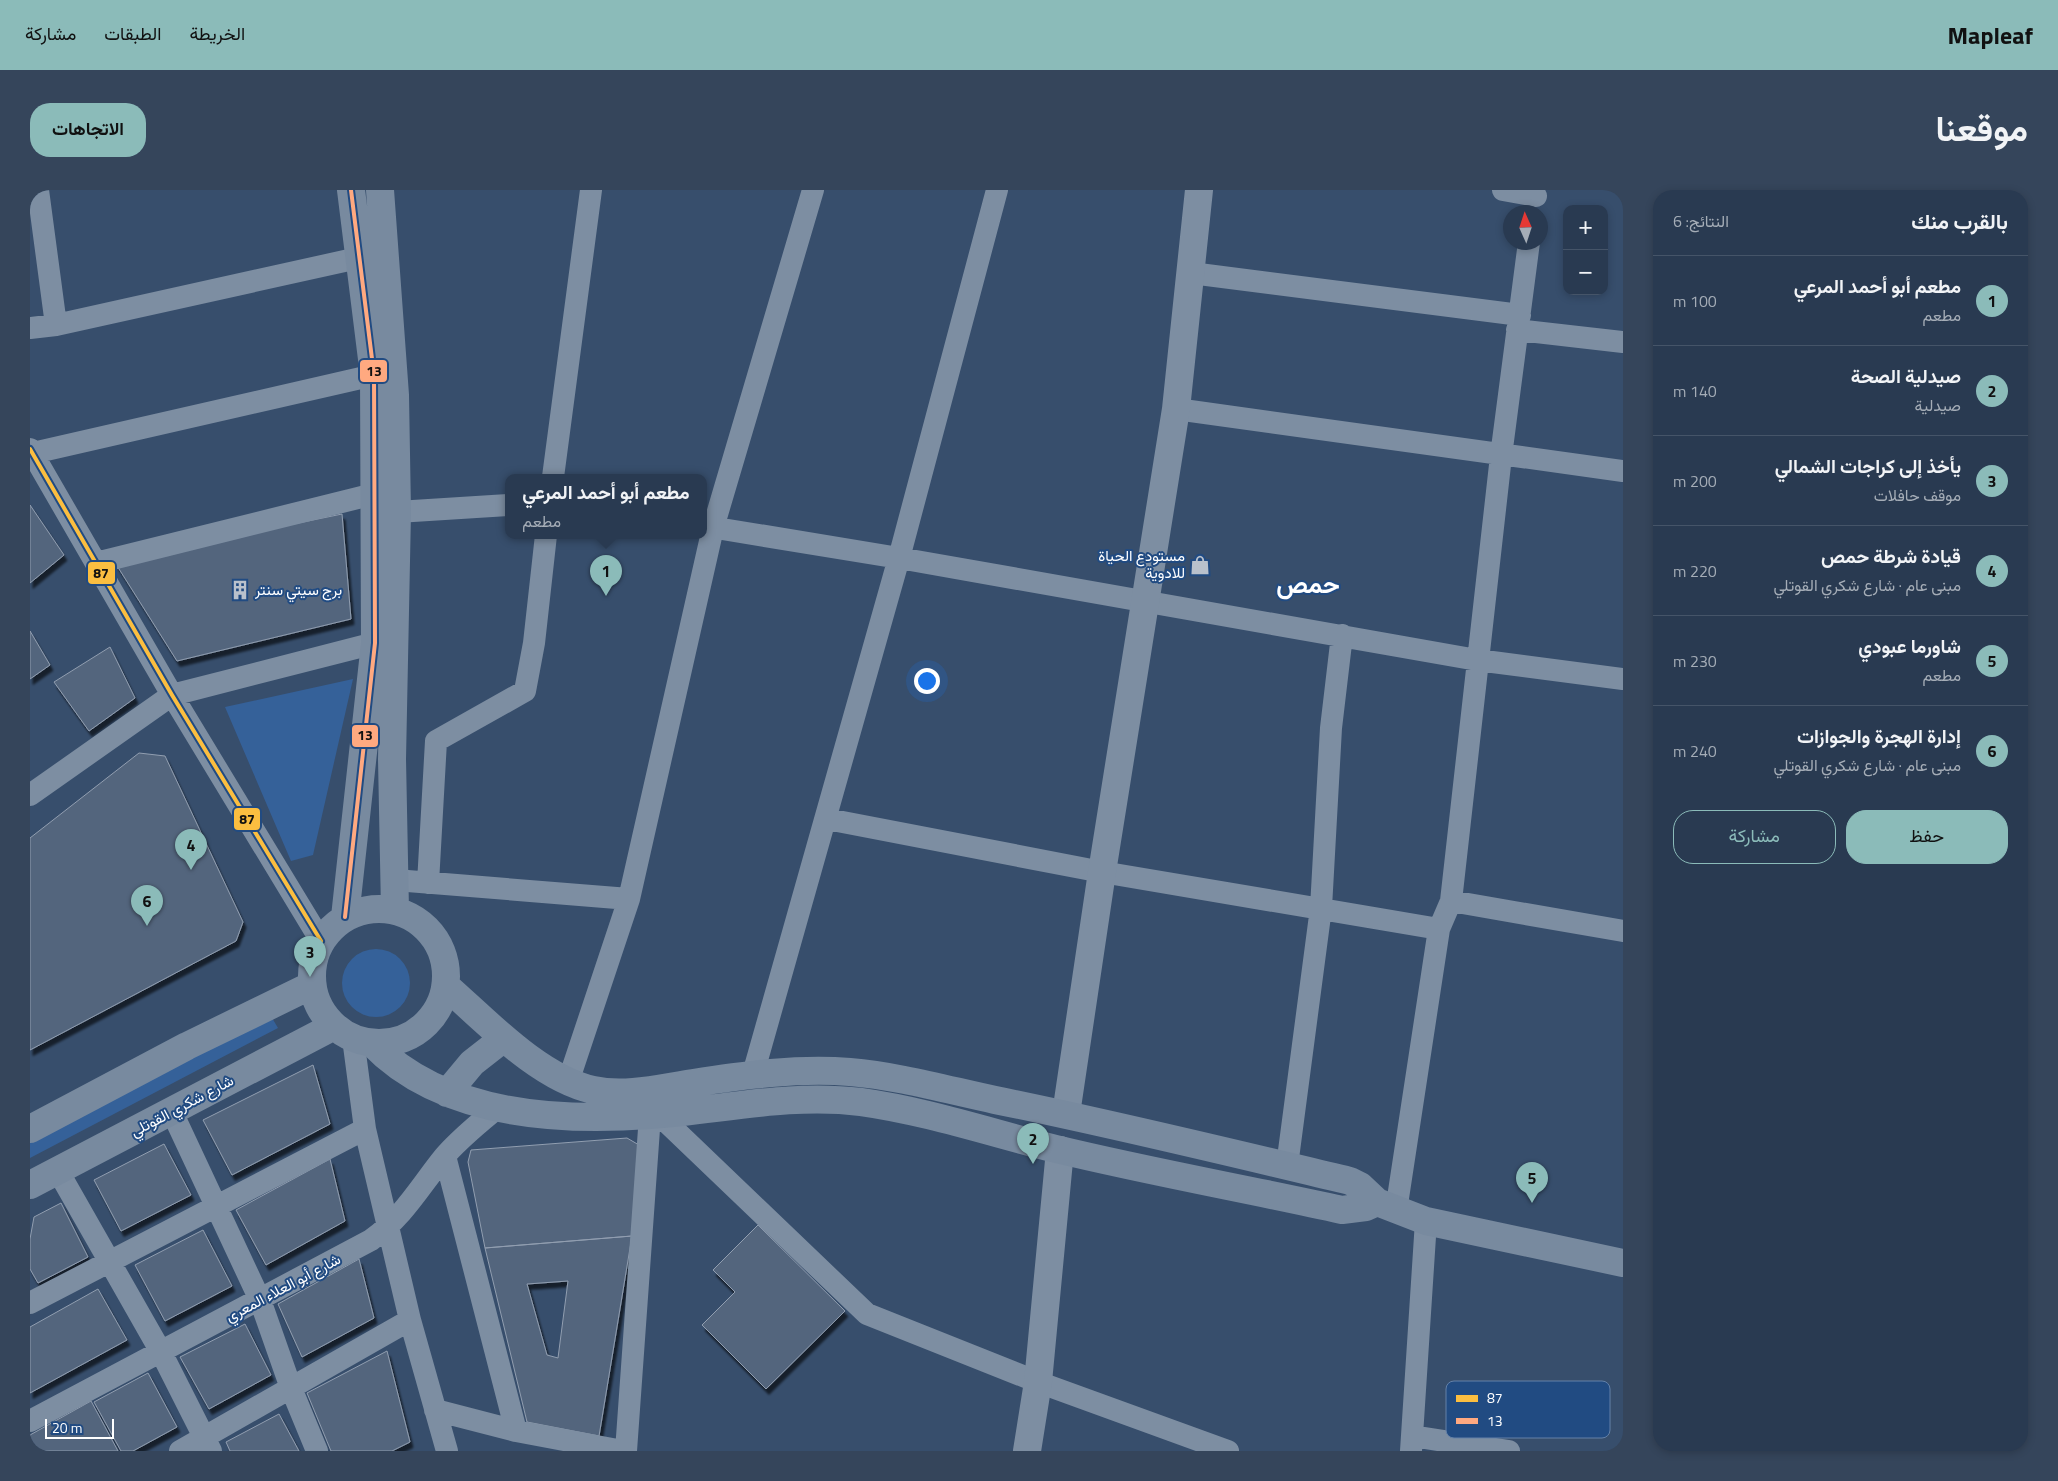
<!DOCTYPE html>
<html lang="ar">
<meta charset="utf-8">
<style>
:root{--surface:#293a51;--page:#35455b;--text:#f1f3f6;--muted:#a5adb7;--line:#455468;--accent:#8bbbb9}
body{margin:0;font-family:"Titillium Web",Vazirmatn,sans-serif;background:var(--page);color:var(--text);direction:rtl}
.controls{position:absolute;right:15px;top:15px;display:grid;overflow:hidden;border-radius:10px;box-shadow:0 2px 8px #0003}
.controls button{width:45px;height:45px;display:grid;place-items:center;padding:0;border:0;border-bottom:1px solid var(--line);background:var(--surface);color:var(--text);font:25px sans-serif}
.compass{position:absolute;left:1473px;top:15px;width:45px;height:45px;border-radius:50%;background:var(--surface);box-shadow:0 2px 8px #0003;rotate:357deg}
.scale{position:absolute;left:15px;bottom:12px;width:69px;box-sizing:border-box;padding-left:5px;border:2px solid #fff;border-top:0;font-size:14px;line-height:18px;white-space:nowrap;color:#fff;-webkit-text-stroke:4px #214b82;paint-order:stroke}
.you{position:absolute;left:896px;top:490px;width:18px;height:18px;margin:-12px;border:4px solid #fff;border-radius:50%;background:#1a73e8;box-shadow:0 0 0 8px #1a73e833}
.badge{display:grid;place-items:center;width:32px;height:32px;border-radius:50%;background:var(--accent);color:#111;font-size:16px;font-weight:700}
.pin{position:absolute;translate:-50% -41px;filter:drop-shadow(0 1px 2px #0008)}
.pin::after{content:'';position:absolute;top:26px;width:18px;height:15px;background:inherit;clip-path:polygon(0 0,100% 0,50% 100%)}
.popup{position:absolute;left:475px;top:284px;width:202px;height:65px;box-sizing:border-box;display:grid;place-content:center;border-radius:10px;background:var(--surface);filter:drop-shadow(0 1px 4px #0005);font-size:16px;white-space:nowrap;color:var(--muted)}
.popup b{font-size:19px;color:var(--text)}
.popup::after{content:'';position:absolute;left:50%;top:100%;margin-left:-10px;border:10px solid transparent;border-top-color:var(--surface)}
.list{margin:0;padding:0;list-style:none}
h2{display:flex;justify-content:space-between;align-items:center;height:65px;margin:0;padding:0 20px;font-size:21px}
h2 small{font-size:16px;font-weight:400;color:var(--muted)}
.list li{display:grid;grid-template-columns:32px 1fr auto;gap:15px;align-items:center;box-sizing:border-box;height:90px;padding:0 20px;border-top:1px solid var(--line)}
.list b{display:block;font-size:19px;white-space:nowrap}
.list p{margin:0;font-size:16px;white-space:nowrap;color:var(--muted)}
.list em{font-size:16px;font-style:normal;color:var(--muted)}
.actions{display:flex;gap:10px;padding:15px 20px}
.actions a{flex:1;padding:11px 0;border:1px solid var(--accent);border-radius:20px;text-align:center;font-size:18px;color:var(--accent)}
.actions .main{background:var(--accent);color:#111}
.map{position:relative;flex:none;width:1593px;height:1261px;overflow:hidden;direction:ltr;border-radius:20px}
header{display:flex;align-items:center;gap:30px;box-sizing:border-box;height:70px;padding:0 25px;background:var(--accent);color:#111}
header strong{font-size:24px}
nav{display:flex;gap:28px;margin-inline-start:auto;font-size:18px}
.intro{display:flex;align-items:center;justify-content:space-between;box-sizing:border-box;height:120px;padding:0 30px}
h1{margin:0;font-size:35px}
.button{padding:12px 22px;border-radius:20px;background:var(--accent);color:#111;font-size:18px;font-weight:700}
main{display:flex;gap:30px;padding:0 30px}
aside{flex:1;background:var(--surface);border-radius:20px;box-shadow:0 2px 8px #0003}
.map>svg:first-child{display:block}
</style>
<header>
<strong>Mapleaf</strong>
<nav><a>الخريطة</a><a>الطبقات</a><a>مشاركة</a></nav>
</header>
<div class="intro"><h1>موقعنا</h1><a class="button">الاتجاهات</a></div>
<main>
<aside>
<h2>بالقرب منك<small>النتائج: 6</small></h2>
<ul class="list">
<li><span class="badge">1</span><div><b>مطعم أبو أحمد المرعي</b><p>مطعم</p></div><em>100 m</em></li>
<li><span class="badge">2</span><div><b>صيدلية الصحة</b><p>صيدلية</p></div><em>140 m</em></li>
<li><span class="badge">3</span><div><b>يأخذ إلى كراجات الشمالي</b><p>موقف حافلات</p></div><em>200 m</em></li>
<li><span class="badge">4</span><div><b>قيادة شرطة حمص</b><p>مبنى عام · شارع شكري القوتلي</p></div><em>220 m</em></li>
<li><span class="badge">5</span><div><b>شاورما عبودي</b><p>مطعم</p></div><em>230 m</em></li>
<li><span class="badge">6</span><div><b>إدارة الهجرة والجوازات</b><p>مبنى عام · شارع شكري القوتلي</p></div><em>240 m</em></li>
</ul>
<div class="actions"><a class="main">حفظ</a><a>مشاركة</a></div>
</aside>
<div class="map">
<svg width="1593" height="1261" viewBox="0 0 1593 1261">
<defs>
<filter id="shadow"><feDropShadow dx="3" dy="5.5" stdDeviation="1" flood-color="#0009"/></filter>
</defs>
<rect width="100%" height="100%" fill="#374e6c"/>
<!-- green -->
<path fill="#356199" d="M323,489L283,665L261,671L195,517Z
M312 793a34 34 0 1 1 68 0a34 34 0 1 1-68 0Z
M238,821L248,838L0,968V946Z"/>
<!-- building -->
<path fill="#53657d" stroke="#919eb0" fill-rule="evenodd" filter="url(#shadow)" d="M0,315L34,365L0,393Z
M312,324L321,429L147,471L84,371Z
M0,441L20,475L0,489Z
M80,457L105,508L59,541L24,492Z
M109,563L135,566L213,732L206,751L0,860V648Z
M283,875L300,934L202,985L173,930Z
M597,948L609,955L602,1046L455,1058L438,972L441,960Z
M134,954L161,1005L91,1041L64,990Z
M300,969L315,1031L236,1075L206,1020Z
M31,1013L58,1067L8,1093L0,1079V1049L4,1027Z
M728,1035L815,1121L736,1199L672,1135L705,1102L683,1080Z
M173,1040L202,1096L135,1131L105,1075Z
M602,1046L569,1246L497,1232L455,1058ZM538,1091L528,1168L517,1165L497,1094Z
M329,1069L344,1128L272,1167L248,1114Z
M68,1099L97,1150L0,1203V1137Z
M215,1134L241,1185L179,1219L150,1167Z
M357,1161L380,1252L362,1261H301L277,1203Z
M118,1183L147,1237L103,1261H91L64,1212Z
M61,1211L88,1261H0V1245Z
M249,1224L269,1261H200L196,1252Z"/>
<g fill="none" stroke-linecap="round" stroke-linejoin="round">
<!-- minor -->
<path stroke="#7d8ea2" stroke-width="22" d="M8,0L26,135
M1473,0L1506,6
M1161,83L1490,125
M0,138L26,135L328,68
M1487,140L1593,152
M1146,219L1593,281
M0,259L142,505L291,751
M3,263L344,185
M523,287L561,0
M367,322L478,315
M674,336L869,368L1447,470L1593,489
M66,373L344,304
M0,605L142,505L345,453
M797,629L1072,682L1409,739
M365,690L599,709
M398,693L406,551L495,501L504,453L516,345
M1421,711L1593,741
M323,848L335,939L380,1130L417,1261
M723,884L869,368L967,0
M538,892L599,709L683,338L783,0
M142,922L230,1110L261,1198L287,1261
M628,924L837,1124L1008,1192L1198,1261
M415,966L486,1241
M1257,976L1291,718L1301,538L1312,445
M28,981L131,1162L181,1261
M1366,1021L1409,739L1421,711L1471,266L1499,52
M0,1113L335,939
M405,1220L486,1241L593,1261
M0,1231L341,1050C374,1026 389,998 414,967C430,948 450,933 468,917
M1382,1246L1479,1261
M150,1261L380,1130
M596,1261L620,925
M1381,1261L1396,1031"/>
<!-- tertiary -->
<path stroke="#7d8ea2" stroke-width="28" d="M1036,924L1072,682L1146,219L1169,0
M997,1261L1008,1192L1030,960"/>
<!-- secondary -->
<path stroke="#788a9f" stroke-width="28" d="M350,0L365,205L367,322L362,569L365,720
M282 786a67 67 0 1 1 134 0a67 67 0 1 1-134 0Z
M315,727L345,453L344,185L321,0
M416,796C457,832 509,888 563,900C596,907 630,898 663,893C715,885 767,878 820,882C868,886 918,900 965,910C1084,934 1202,963 1320,991L1330,996L1347,1012L1396,1031L1593,1073
M342,853C411,925 526,932 620,925C691,920 759,903 831,912C896,921 962,943 1026,959C1121,982 1217,999 1312,1020L1336,1017L1347,1012
M417,903L442,873L474,848
M0,939L157,856L282,795
M0,995L304,836"/>
<defs>
<path id="bus-1" d="M0,259L142,505L291,751"/>
<path id="bus-2" d="M315,727L345,453L344,185L321,0"/>
</defs>
<!-- bus-1 casing -->
<use href="#bus-1" stroke="#214b82" stroke-width="8"/>
<!-- bus-2 casing -->
<use href="#bus-2" stroke="#214b82" stroke-width="8"/>
<!-- bus-1 -->
<use href="#bus-1" stroke="#fbbe40" stroke-width="4"/>
<!-- bus-2 -->
<use href="#bus-2" stroke="#ffa980" stroke-width="4"/>
</g>
<!-- icons -->
<defs>
<symbol id="shop-bare" viewBox="-9 -9 18 18"><path d="M-5-2.5h2.3a2.7 3.5 0 0 1 5.4 0H5L5.5 6h-11ZM-1.5-2.5h3a1.5 2.3 0 0 0-3 0Z" fill="#b9c1cc" stroke="#214b82" stroke-width="2.5" paint-order="stroke"/></symbol>
<symbol id="building-bare" viewBox="-9 -9 18 18"><path d="M-4-6H4V6H1V3H-1V6H-4ZM-2.5-4.3h1.7v1.8h-1.7ZM.8-4.3h1.7v1.8H.8ZM-2.5-1h1.7V.8h-1.7ZM.8-1h1.7V.8H.8Z" fill="#b9c1cc" stroke="#214b82" stroke-width="2.5" paint-order="stroke"/></symbol>
</defs>
<g fill-rule="evenodd">
<use href="#shop-bare" x="1156" y="361" width="28" height="28"/>
<use href="#building-bare" x="196" y="386" width="28" height="28"/>
</g>
<g text-anchor="middle" stroke-width="4" stroke-linejoin="round" paint-order="stroke">
<!-- poi labels -->
<g font-size="15" fill="#fff" stroke="#214b82" text-anchor="end">
<text x="1155" y="371">مستودع الحياة<tspan x="1155" dy="17">للادوية</tspan></text>
<text x="225" y="405" text-anchor="start">برج سيتي سنتر</text>
</g>
<!-- street labels -->
<g font-size="15" fill="#fff" stroke="#214b82">
<text transform="translate(152 916) rotate(-28)" y="5">شارع شكري القوتلي</text>
<text transform="translate(253 1098) rotate(-28)" y="5">شارع أبو العلاء المعري</text>
</g>
<!-- town labels -->
<g font-size="25" font-weight="bold" fill="#fff" stroke="#214b82">
<text x="1278" y="403">حمص</text>
</g>
</g>
<!-- legend -->
<rect x="1416" y="1191" width="164" height="57" rx="8" fill="#214b82" stroke="#6481a8" stroke-width="1"/>
<rect x="1426" y="1205" width="22" height="7" fill="#fbbe40"/>
<rect x="1426" y="1228" width="22" height="6" fill="#ffa980"/>
<g font-size="14" fill="#fff">
<text x="1457" y="1213">87</text>
<text x="1457" y="1236">13</text>
</g>
<g stroke="#214b82" stroke-width="2">
<rect x="329" y="169" width="29" height="24" rx="5" fill="#ffa980"/>
<rect x="57" y="371" width="29" height="24" rx="5" fill="#fbbe40"/>
<rect x="321" y="534" width="28" height="24" rx="5" fill="#ffa980"/>
<rect x="203" y="617" width="28" height="24" rx="5" fill="#fbbe40"/>
</g>
<g font-size="14" text-anchor="middle" font-weight="bold" fill="#111">
<text x="344" y="186">13</text>
<text x="71" y="388">87</text>
<text x="335" y="550">13</text>
<text x="217" y="634">87</text>
</g>
</svg>
<div class="controls">
<button>+</button>
<button>−</button>
</div>
<svg class="compass" viewBox="-18 -18 36 36"><path d="M0-13l5 13h-10z" fill="#e53935"/><path d="M0 13l5-13h-10z" fill="#a5adb7"/></svg>
<div class="scale">20 m</div>
<div class="you"></div>
<div class="pin badge" style="left:576px;top:406px">1</div>
<div class="popup"><b>مطعم أبو أحمد المرعي</b>مطعم</div>
<div class="pin badge" style="left:1003px;top:974px">2</div>
<div class="pin badge" style="left:280px;top:787px">3</div>
<div class="pin badge" style="left:161px;top:680px">4</div>
<div class="pin badge" style="left:1502px;top:1013px">5</div>
<div class="pin badge" style="left:117px;top:736px">6</div>
</div>
</main>
